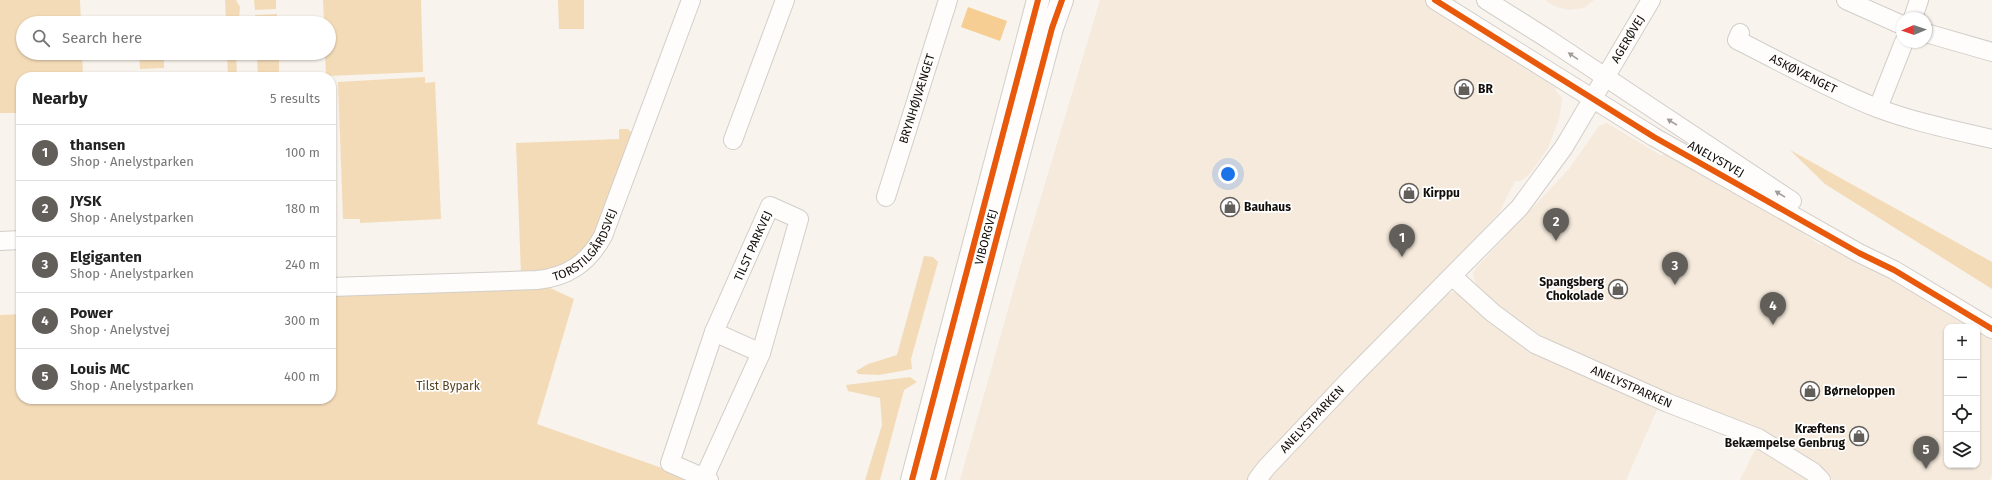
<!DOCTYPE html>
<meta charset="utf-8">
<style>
:root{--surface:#fff;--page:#f6f6f6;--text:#222;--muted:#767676;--line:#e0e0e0;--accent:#625e59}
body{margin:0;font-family:"Fira Sans",sans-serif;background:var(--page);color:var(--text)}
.controls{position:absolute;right:12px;bottom:12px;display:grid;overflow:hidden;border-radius:8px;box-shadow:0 1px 3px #0004}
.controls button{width:36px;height:36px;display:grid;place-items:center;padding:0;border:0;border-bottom:1px solid var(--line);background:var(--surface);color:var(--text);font:20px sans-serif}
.compass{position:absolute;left:1896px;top:12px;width:36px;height:36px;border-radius:50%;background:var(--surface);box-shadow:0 1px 3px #0004;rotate:268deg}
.you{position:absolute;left:1228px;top:174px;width:14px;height:14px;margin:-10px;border:3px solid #fff;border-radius:50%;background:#1a73e8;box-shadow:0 0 0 6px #1a73e833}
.badge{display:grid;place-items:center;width:26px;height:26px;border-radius:50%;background:var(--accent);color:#fff;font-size:13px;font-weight:700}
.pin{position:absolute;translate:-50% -33px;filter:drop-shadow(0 1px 2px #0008)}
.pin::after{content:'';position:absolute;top:21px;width:14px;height:12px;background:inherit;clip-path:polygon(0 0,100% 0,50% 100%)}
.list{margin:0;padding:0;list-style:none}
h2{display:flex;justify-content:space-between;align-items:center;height:52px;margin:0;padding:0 16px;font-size:17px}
h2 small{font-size:13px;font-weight:400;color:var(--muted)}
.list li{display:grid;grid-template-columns:26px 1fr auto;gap:12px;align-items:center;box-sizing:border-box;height:56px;padding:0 16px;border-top:1px solid var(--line)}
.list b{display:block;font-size:15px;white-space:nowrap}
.list p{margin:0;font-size:13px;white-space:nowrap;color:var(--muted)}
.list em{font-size:13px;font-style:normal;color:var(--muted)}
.icon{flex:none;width:22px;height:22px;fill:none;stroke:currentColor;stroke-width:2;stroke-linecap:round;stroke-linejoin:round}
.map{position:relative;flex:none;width:1992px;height:480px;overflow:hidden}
.search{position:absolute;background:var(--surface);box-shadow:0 1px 3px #0004;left:16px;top:16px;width:320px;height:44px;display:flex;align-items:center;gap:10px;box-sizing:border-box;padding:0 14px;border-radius:22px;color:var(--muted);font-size:15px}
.panel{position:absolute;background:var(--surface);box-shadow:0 1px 3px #0004;left:16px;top:72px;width:320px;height:332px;border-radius:16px}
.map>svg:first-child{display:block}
</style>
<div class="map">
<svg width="1992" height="480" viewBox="0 0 1992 480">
<rect width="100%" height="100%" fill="#f8f3ec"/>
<!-- built -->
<path fill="#f5eadc" d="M1100,0H1428L1451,15L1488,45L1556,88V91L1562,98L1559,119L1548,148L1529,175L1520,181H1515L1499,213L1248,480H960L1018,274Z
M1545,0H1594L1584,8L1568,10L1554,6Z
M1607,123L1662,156L1664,153L1695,166L1781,218L1820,245L1833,244L1975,327H1947V465H1977V328L1992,338V475L1989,480H1832L1816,465L1761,431L1559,347L1499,307L1476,284L1473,274L1476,268L1569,169L1599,126Z
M1453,292H1460L1659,405L1626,480H1266L1288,454L1445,294Z
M1757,446L1810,480H1740Z"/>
<!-- green -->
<path fill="#f3dbb8" d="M0,0H80L81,23H23V53H82L83,77H21V113H0Z
M225,0H236L240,7L239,19L243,23H226Z
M254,0H276V9L255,10Z
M323,0H421L423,72L326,76L325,53H329V23H324Z
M558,0H584V29H559Z
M277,14V23H256L255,15Z
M139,53H164V68L140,69Z
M227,53H236L237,77H228Z
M279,54V77H258L257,55Z
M425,77V83L435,82L441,219L360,223V219H343L338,82Z
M619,129H628L632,133L600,225L581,255L552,272L521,274L516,143L619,139Z
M1790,150L1992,262V289L1825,184Z
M924,256L933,257L938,262L911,359L912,369L879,375L858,374L856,371L868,364L897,355Z
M550,288L574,299L537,424L659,467L690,480H0V315L21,314V399H331V295Z
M910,377L917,382L904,390L880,480H865L882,425L880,398L848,391L846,385Z"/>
<!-- water -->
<path fill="#f6ce94" d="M968,7L1007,21L1000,41L961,27Z"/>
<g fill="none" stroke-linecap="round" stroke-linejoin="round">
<defs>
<g id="minor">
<path d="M1435,0L1654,137L1859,253L1894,270L1992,329"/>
<path d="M1486,0L1548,39L1792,201"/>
<path d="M1846,0L1902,25"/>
<path d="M1913,18L1919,0"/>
<path id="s1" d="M1740,33L1737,40C1783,63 1829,89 1877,108C1914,122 1954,130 1992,139"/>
<path d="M1926,33L1992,52"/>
<path d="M1878,108L1904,42"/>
<path d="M733,140L785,0"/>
<path id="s2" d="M886,197L948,0"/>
<path d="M0,241L21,240"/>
<path id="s3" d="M1452,276L1493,313L1535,344L1668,403L1758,438L1813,472L1821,480"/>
<path id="s4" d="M331,287L537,280C568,277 588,263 603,236L691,0"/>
<path d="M714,332L761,353"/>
<path d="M704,478L761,353L799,219L770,206L714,332L670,463L709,480"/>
<path id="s5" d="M1257,480L1266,468L1352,377L1520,207L1564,147L1651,0"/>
</g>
<path id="major" d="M912,480L1038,0
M933,480L1052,28L1062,0"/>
</defs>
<!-- minor casing -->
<use href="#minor" stroke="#d2cec8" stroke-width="20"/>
<!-- major casing -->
<use href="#major" stroke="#d2cec8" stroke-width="24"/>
<!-- minor -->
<use href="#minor" stroke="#fefdfc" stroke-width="18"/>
<!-- major -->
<use href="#major" stroke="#fefdfc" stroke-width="22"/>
<defs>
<path id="cycleway" d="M1435,0L1654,137L1859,253L1894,270L1992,329
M912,480L1038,0
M933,480L1052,28L1062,0"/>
</defs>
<!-- cycleway casing -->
<use href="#cycleway" stroke="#fff" stroke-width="8"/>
<!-- cycleway -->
<use href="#cycleway" stroke="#e8590c" stroke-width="6"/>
</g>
<!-- one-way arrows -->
<defs><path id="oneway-solid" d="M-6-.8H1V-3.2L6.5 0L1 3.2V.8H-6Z"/></defs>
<g fill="#a09d9b">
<use href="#oneway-solid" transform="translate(1573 56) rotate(-146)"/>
<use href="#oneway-solid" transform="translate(1672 122) rotate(-148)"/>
<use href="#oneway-solid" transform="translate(1780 194) rotate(-148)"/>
</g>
<!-- icons -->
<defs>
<symbol id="shop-ring" viewBox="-11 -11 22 22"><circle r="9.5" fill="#fff" stroke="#625e59" stroke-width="1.5"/><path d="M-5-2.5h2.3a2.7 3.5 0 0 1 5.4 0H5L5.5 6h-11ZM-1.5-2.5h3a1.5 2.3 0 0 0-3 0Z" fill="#625e59"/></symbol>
</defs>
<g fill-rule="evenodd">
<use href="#shop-ring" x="1453" y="78" width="22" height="22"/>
<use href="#shop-ring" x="1398" y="182" width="22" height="22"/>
<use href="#shop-ring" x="1219" y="196" width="22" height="22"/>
<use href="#shop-ring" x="1607" y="278" width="22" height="22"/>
<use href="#shop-ring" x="1799" y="380" width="22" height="22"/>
<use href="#shop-ring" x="1848" y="425" width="22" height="22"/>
</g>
<g text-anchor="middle" stroke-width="3.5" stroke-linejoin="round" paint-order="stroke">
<!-- street labels -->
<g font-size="12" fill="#120e0a" stroke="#fff">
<text dy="4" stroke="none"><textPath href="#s5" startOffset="579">AGERØVEJ</textPath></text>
<text dy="4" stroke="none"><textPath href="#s1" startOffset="82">ASKØVÆNGET</textPath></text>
<text dy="4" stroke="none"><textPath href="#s2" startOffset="103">BRYNHØJVÆNGET</textPath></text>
<text transform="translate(1716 159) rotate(29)" y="4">ANELYSTVEJ</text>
<text transform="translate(986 237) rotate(-75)" y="4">VIBORGVEJ</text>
<text dy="4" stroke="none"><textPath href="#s4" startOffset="270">TORSTILGÅRDSVEJ</textPath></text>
<text transform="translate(753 246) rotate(-66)" y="4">TILST PARKVEJ</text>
<text dy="4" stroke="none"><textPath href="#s3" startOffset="213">ANELYSTPARKEN</textPath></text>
<text dy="4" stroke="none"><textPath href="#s5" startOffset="82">ANELYSTPARKEN</textPath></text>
</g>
<!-- poi labels -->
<g font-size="12" font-weight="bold" fill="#120e0a" stroke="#fff" text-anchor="start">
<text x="1478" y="93">BR</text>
<text x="1423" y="197">Kirppu</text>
<text x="1244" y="211">Bauhaus</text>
<text x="1604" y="286" text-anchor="end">Spangsberg<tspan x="1604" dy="14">Chokolade</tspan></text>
<text x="1824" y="395">Børneloppen</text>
<text x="1845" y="433" text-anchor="end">Kræftens<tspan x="1845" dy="14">Bekæmpelse Genbrug</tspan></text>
</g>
<!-- park labels -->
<g font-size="12" fill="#57401e" stroke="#fff">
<text x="448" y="390">Tilst Bypark</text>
</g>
</g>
</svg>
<div class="controls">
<button>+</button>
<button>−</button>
<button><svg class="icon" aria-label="locate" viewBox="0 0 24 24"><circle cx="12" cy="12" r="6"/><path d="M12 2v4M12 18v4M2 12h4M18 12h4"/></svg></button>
<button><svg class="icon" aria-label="layers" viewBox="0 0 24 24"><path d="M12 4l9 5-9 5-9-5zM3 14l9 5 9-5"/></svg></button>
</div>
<svg class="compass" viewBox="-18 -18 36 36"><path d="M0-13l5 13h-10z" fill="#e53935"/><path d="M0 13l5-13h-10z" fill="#767676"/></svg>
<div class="you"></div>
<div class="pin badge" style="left:1402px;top:257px">1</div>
<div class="pin badge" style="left:1556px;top:241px">2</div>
<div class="pin badge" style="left:1675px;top:285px">3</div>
<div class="pin badge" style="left:1773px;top:325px">4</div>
<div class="pin badge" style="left:1926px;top:469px">5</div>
<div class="search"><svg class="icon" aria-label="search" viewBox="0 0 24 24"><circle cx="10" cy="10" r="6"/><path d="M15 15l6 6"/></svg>Search here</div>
<section class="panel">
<h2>Nearby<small>5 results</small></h2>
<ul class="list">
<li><span class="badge">1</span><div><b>thansen</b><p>Shop · Anelystparken</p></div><em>100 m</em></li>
<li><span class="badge">2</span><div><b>JYSK</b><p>Shop · Anelystparken</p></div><em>180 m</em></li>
<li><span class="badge">3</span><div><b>Elgiganten</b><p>Shop · Anelystparken</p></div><em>240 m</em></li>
<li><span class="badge">4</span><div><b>Power</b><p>Shop · Anelystvej</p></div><em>300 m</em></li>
<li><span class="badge">5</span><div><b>Louis MC</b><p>Shop · Anelystparken</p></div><em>400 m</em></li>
</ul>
</section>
</div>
